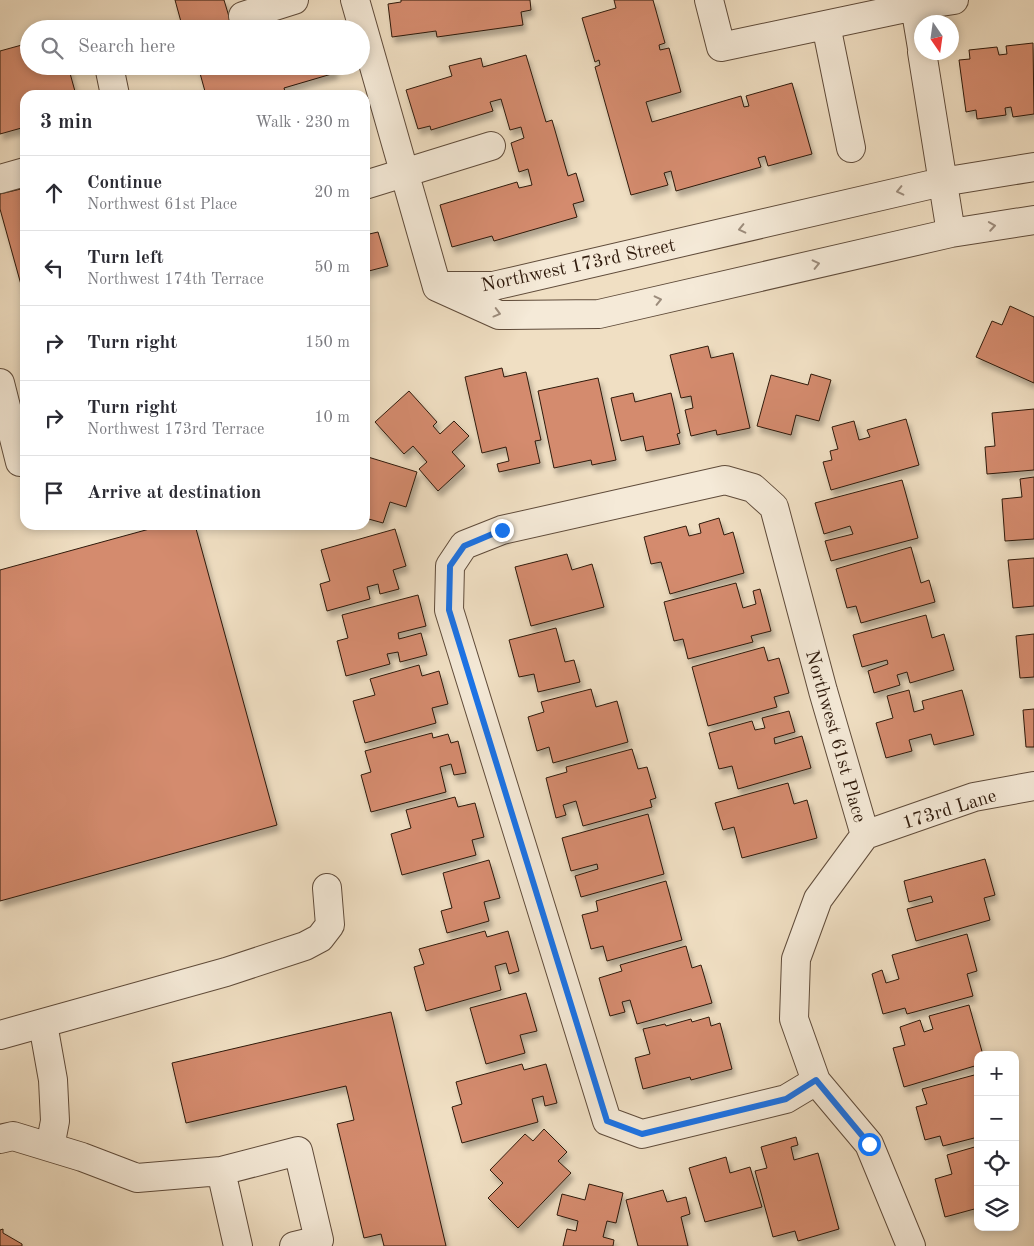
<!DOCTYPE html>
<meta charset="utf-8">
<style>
:root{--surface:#fff;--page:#f7f7f7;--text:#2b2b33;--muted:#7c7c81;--line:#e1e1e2}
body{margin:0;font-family:"Old Standard TT",serif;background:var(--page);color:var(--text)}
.controls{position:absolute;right:15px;bottom:15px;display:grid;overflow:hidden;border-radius:10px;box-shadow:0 2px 8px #0003}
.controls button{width:45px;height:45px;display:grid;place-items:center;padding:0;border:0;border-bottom:1px solid var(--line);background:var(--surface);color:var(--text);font:25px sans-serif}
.compass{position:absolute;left:914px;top:15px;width:45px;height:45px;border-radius:50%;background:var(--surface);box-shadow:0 2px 8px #0003;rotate:167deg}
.stop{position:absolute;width:15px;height:15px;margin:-11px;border:4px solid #1a73e8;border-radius:50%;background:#fff}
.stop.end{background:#1a73e8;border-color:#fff;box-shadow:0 1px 5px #0008}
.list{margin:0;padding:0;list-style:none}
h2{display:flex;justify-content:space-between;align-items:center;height:65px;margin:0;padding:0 20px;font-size:21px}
h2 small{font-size:16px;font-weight:400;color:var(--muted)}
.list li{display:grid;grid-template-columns:32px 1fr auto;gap:15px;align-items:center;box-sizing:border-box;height:75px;padding:0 20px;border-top:1px solid var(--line)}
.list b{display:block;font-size:19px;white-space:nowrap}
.list p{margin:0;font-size:16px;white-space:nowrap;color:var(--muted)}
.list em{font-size:16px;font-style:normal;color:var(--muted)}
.icon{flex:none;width:28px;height:28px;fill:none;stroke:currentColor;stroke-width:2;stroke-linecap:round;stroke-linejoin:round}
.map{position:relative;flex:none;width:1034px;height:1246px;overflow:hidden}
.search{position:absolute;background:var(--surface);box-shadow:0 2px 8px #0003;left:20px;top:20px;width:350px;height:55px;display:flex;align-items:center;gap:12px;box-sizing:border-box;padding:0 18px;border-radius:28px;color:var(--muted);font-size:19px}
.panel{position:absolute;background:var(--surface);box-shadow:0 2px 8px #0003;left:20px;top:90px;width:350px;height:440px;border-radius:15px}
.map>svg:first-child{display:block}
</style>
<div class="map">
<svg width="1034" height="1246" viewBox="0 0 1034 1246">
<defs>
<filter id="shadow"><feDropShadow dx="3" dy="5.5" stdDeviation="2.5" flood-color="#0004"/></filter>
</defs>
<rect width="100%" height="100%" fill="#f0dfc3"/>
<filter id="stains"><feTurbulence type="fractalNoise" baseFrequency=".004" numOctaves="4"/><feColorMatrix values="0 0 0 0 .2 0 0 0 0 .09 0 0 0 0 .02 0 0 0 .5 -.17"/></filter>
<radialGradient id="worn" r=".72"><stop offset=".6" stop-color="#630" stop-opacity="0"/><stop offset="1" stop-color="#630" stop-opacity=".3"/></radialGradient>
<!-- building -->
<path fill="#d48b6e" stroke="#2f1a0c" filter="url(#shadow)" d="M175,0H224L230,20L216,24L218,29H183Z
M401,0H530L531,10L521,12L523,25L437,37L436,31L392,37L388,4L401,2Z
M614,0H653L665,43L659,45L660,50L669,48L681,92L646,102L652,122L741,96L744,107L749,106L746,96L792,83L812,154L768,166L765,156L758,158L761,167L676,191L671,171L664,173L668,185L631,195L595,67L600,65L599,60L595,62L582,18L616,8Z
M29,43V66H68L76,95H25V127L0,134V51Z
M1033,43L1034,114L1013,117L1011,107L1005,108L1006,115L977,119L976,110L966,112L959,60L970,59L969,50L997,47L999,55L1007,54L1006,46Z
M526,55L546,122L552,120L568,176L576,173L584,201L573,204L577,217L494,241L492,236L452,247L440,205L517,182L519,188L532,185L528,169L519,172L511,143L524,138L521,127L510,130L501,99L490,102L493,111L431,130L430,126L418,129L406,90L452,76L449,66L481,58L483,67Z
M198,66H333L335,73L284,88L286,95H206Z
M25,188V299L0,209V194Z
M378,232L388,266L365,272V235Z
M1010,306L1034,317V383L976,357L992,321L1002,325Z
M708,346L711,358L733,353L750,428L717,435L716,430L691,436L685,410L693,408L691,396L681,398L670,355Z
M502,368L504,377L526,372L541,440L535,441L540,463L499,472L497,464L509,461L506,447L482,453L465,377Z
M811,374L831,380L819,421L796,415L791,435L757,426L771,375L808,385Z
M598,378L616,460L592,465L591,460L554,468L538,391Z
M409,391L437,422L433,426L440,434L454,421L469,436L452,452L465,466L438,491L419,469L427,462L413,446L404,454L375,422Z
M633,393L635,402L671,393L680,433L677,434L680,444L646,451L643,436L621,441L611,398Z
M1034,409V470L987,474L985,447L995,446L992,413Z
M906,419L919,465L831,490L823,462L832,460L830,451L838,449L832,427L854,421L859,440L870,437L867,430Z
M368,457L417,472L406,507L390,502L383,523L365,518V468Z
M1034,477V539L1005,541L1002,499L1022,497L1020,479Z
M902,480L918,538L831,561L825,541L853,534L850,526L824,534L815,503Z
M719,518L724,535L733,532L744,573L670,594L661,562L651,564L644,537L686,526L689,536L701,533L699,524Z
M164,525H195L277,825L0,901V570Z
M395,529L406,566L393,570L399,589L380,594L378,584L367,587L370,599L327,611L320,584L330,581L321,550Z
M911,547L921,583L929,580L935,602L861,623L856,606L847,608L836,569Z
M567,554L572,570L592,564L604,607L531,626L515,567Z
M1034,558V606L1013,608L1008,560Z
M736,583L743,608L756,604L753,591L760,589L771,631L751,636L753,642L688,659L683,639L674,641L664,602Z
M418,595L426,626L398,633L399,639L421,633L427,655L400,662L398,652L387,654L390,664L346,676L337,641L348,638L342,615Z
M926,615L932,638L944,634L954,670L910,683L907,672L897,675L900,685L874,693L868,671L888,664L887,660L862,667L853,635Z
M556,628L565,662L574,660L580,682L538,692L534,674L519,677L509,640Z
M1034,634V677L1020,678L1016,636Z
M764,647L768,661L779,658L789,693L774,697L777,707L708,726L692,667Z
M419,665L422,676L439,671L448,704L432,708L436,723L365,743L353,701L375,695L370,679Z
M591,689L596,707L617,701L628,742L553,763L549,747L537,751L528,717L544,712L541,702Z
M909,690L914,712L924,709L922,701L962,690L974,735L934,745L931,734L909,740L912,751L886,758L876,723L893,718L887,696Z
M1034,709V747H1026L1023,710Z
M789,711L795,732L774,738L775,744L802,736L811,768L738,789L732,766L719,769L709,733L752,721L755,730L765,728L762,718Z
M432,733L433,738L448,734L451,743L458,741L466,773L454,775L451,764L440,767L446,792L371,812L361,775L371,772L365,751Z
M632,749L638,769L647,767L656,798L650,800L652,807L583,826L576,801L563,805L566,815L556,818L546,778L567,772L566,767Z
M788,783L794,804L807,800L817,838L742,858L734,827L723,830L715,803Z
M455,797L458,807L475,803L484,837L472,840L476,855L402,875L391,834L411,828L406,810Z
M648,814L664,874L581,897L575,876L598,869L597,864L571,871L562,838Z
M985,859L995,895L984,898L990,920L916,941L907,909L933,902L931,896L909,902L904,881Z
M489,860L500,898L484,902L489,921L447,933L441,911L452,908L443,873Z
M666,881L682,940L607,961L603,946L591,949L582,915L598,911L596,901Z
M485,931L487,937L508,931L519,971L509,974L506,963L495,966L501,990L426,1011L414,967L424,964L419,949Z
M967,934L977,971L967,974L973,996L907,1014L905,1008L883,1014L872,974L882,970L886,983L899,979L892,955Z
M686,946L692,968L701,965L712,1003L637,1024L630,1000L622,1002L625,1012L610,1016L599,978L622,971L620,965Z
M526,993L537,1031L520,1035L525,1053L486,1064L470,1008Z
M969,1005L983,1055H978V1065L904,1087L893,1048L905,1045L900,1027L920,1020L924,1032L933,1029L929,1016Z
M391,1012L446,1246H384L381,1234L364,1238L337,1124L354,1120L346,1086L186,1123L172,1063Z
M709,1017L711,1026L720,1023L732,1069L691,1080L690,1077L643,1089L635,1058L650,1054L643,1029L665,1024L666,1026L691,1019L692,1022Z
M522,1064L524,1070L546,1064L557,1103L545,1106L543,1096L532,1099L538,1122L462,1143L452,1107L462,1104L456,1082Z
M978,1074V1137L943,1146L940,1136L925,1140L916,1107L927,1104L922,1089Z
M544,1129L567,1152L558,1161L571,1173L518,1228L488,1198L503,1183L490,1170L525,1134L533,1141Z
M796,1137L798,1145L791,1147L794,1160L818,1153L839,1229L798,1241L795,1231L773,1237L755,1171L767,1168L761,1147Z
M978,1146V1208L945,1217L935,1179L952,1174L947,1155Z
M726,1157L730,1173L750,1167L762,1207L705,1222L689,1168Z
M589,1184L623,1193L616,1223L607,1221L603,1237L614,1240L613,1246H563L567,1229L576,1231L578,1221L557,1215L562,1194L585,1200Z
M663,1190L667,1202L686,1197L690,1214L681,1217L688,1246H638L626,1200Z
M3,1229V1233L22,1244V1246H0V1230Z"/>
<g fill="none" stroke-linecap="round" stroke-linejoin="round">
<defs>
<path id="minor" d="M355,0L437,287
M709,0L721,47L915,6
M243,16L294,0
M826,25L851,148
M922,48L915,6L954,0
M922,52L951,233
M109,66L115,95
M0,179L25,172
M365,185L491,146
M444,286H493L942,182L1034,167
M437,287L499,315L599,314L951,233L1034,220
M0,383L20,462
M865,835L974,797L1034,786
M43,1024L53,1080L55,1121L50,1147
M0,1035L226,972L305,946L320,938L330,925L327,888
M816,1081L786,1099L642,1134L607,1121L449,610L450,566L464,545L502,530L725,480L753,488L774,507L823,691L865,835L818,899L796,959L794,1019L816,1081L869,1144L911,1246
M0,1139L13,1136L82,1157L137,1178L221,1171
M238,1246L221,1171L298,1151L319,1240L294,1246"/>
</defs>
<!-- minor casing -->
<use href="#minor" stroke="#5f4b3a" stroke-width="30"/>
<!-- minor -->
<use href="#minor" stroke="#f5ead8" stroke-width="28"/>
</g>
<!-- one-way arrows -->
<defs><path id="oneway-chevron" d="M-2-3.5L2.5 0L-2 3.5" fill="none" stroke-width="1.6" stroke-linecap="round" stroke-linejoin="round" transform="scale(1.25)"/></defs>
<g stroke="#9c8c7c">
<use href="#oneway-chevron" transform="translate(900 191) rotate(167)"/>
<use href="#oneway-chevron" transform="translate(992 226) rotate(-9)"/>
<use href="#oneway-chevron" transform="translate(742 229) rotate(167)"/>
<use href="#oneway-chevron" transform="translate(816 264) rotate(-13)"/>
<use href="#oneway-chevron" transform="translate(658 300) rotate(-13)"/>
<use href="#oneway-chevron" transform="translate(497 313) rotate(15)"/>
</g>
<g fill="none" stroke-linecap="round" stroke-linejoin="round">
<!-- route -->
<path stroke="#1a73e8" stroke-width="6" d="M502,530L464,546L450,566L449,610L607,1121L642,1134L786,1099L816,1080L869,1144"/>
</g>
<g text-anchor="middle" stroke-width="4" stroke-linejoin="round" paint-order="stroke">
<!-- street labels -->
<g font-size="19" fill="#2f1a0c" stroke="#f5ead8">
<text transform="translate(578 264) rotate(-12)" y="7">Northwest 173rd Street</text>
<text transform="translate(837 736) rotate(74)" y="7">Northwest 61st Place</text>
<text transform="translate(949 808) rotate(-17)" y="7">173rd Lane</text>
</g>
</g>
<rect width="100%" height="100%" filter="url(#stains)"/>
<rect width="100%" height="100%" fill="url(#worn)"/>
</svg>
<div class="controls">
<button>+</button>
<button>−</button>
<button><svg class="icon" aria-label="locate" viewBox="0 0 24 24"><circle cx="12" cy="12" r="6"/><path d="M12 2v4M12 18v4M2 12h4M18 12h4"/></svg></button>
<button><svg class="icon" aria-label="layers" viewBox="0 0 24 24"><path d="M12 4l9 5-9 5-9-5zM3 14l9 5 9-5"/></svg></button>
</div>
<svg class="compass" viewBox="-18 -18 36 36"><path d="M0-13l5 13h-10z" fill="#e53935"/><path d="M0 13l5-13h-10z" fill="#7c7c81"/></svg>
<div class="stop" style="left:869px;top:1144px"></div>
<div class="stop end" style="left:502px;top:530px"></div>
<div class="search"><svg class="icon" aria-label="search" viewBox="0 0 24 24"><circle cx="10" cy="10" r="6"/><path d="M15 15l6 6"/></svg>Search here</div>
<section class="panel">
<h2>3 min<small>Walk · 230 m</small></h2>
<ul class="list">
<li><svg class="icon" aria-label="ahead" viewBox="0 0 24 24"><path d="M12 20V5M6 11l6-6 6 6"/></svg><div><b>Continue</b><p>Northwest 61st Place</p></div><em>20 m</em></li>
<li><svg class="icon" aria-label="left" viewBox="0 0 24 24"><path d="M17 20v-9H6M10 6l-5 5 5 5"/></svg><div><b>Turn left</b><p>Northwest 174th Terrace</p></div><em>50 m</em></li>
<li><svg class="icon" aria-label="right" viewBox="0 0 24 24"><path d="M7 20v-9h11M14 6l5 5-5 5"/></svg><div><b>Turn right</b></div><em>150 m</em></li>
<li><svg class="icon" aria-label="right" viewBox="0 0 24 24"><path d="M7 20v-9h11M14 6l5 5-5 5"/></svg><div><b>Turn right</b><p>Northwest 173rd Terrace</p></div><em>10 m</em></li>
<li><svg class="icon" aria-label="arrive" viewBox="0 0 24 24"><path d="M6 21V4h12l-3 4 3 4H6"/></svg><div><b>Arrive at destination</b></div></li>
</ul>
</section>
</div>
